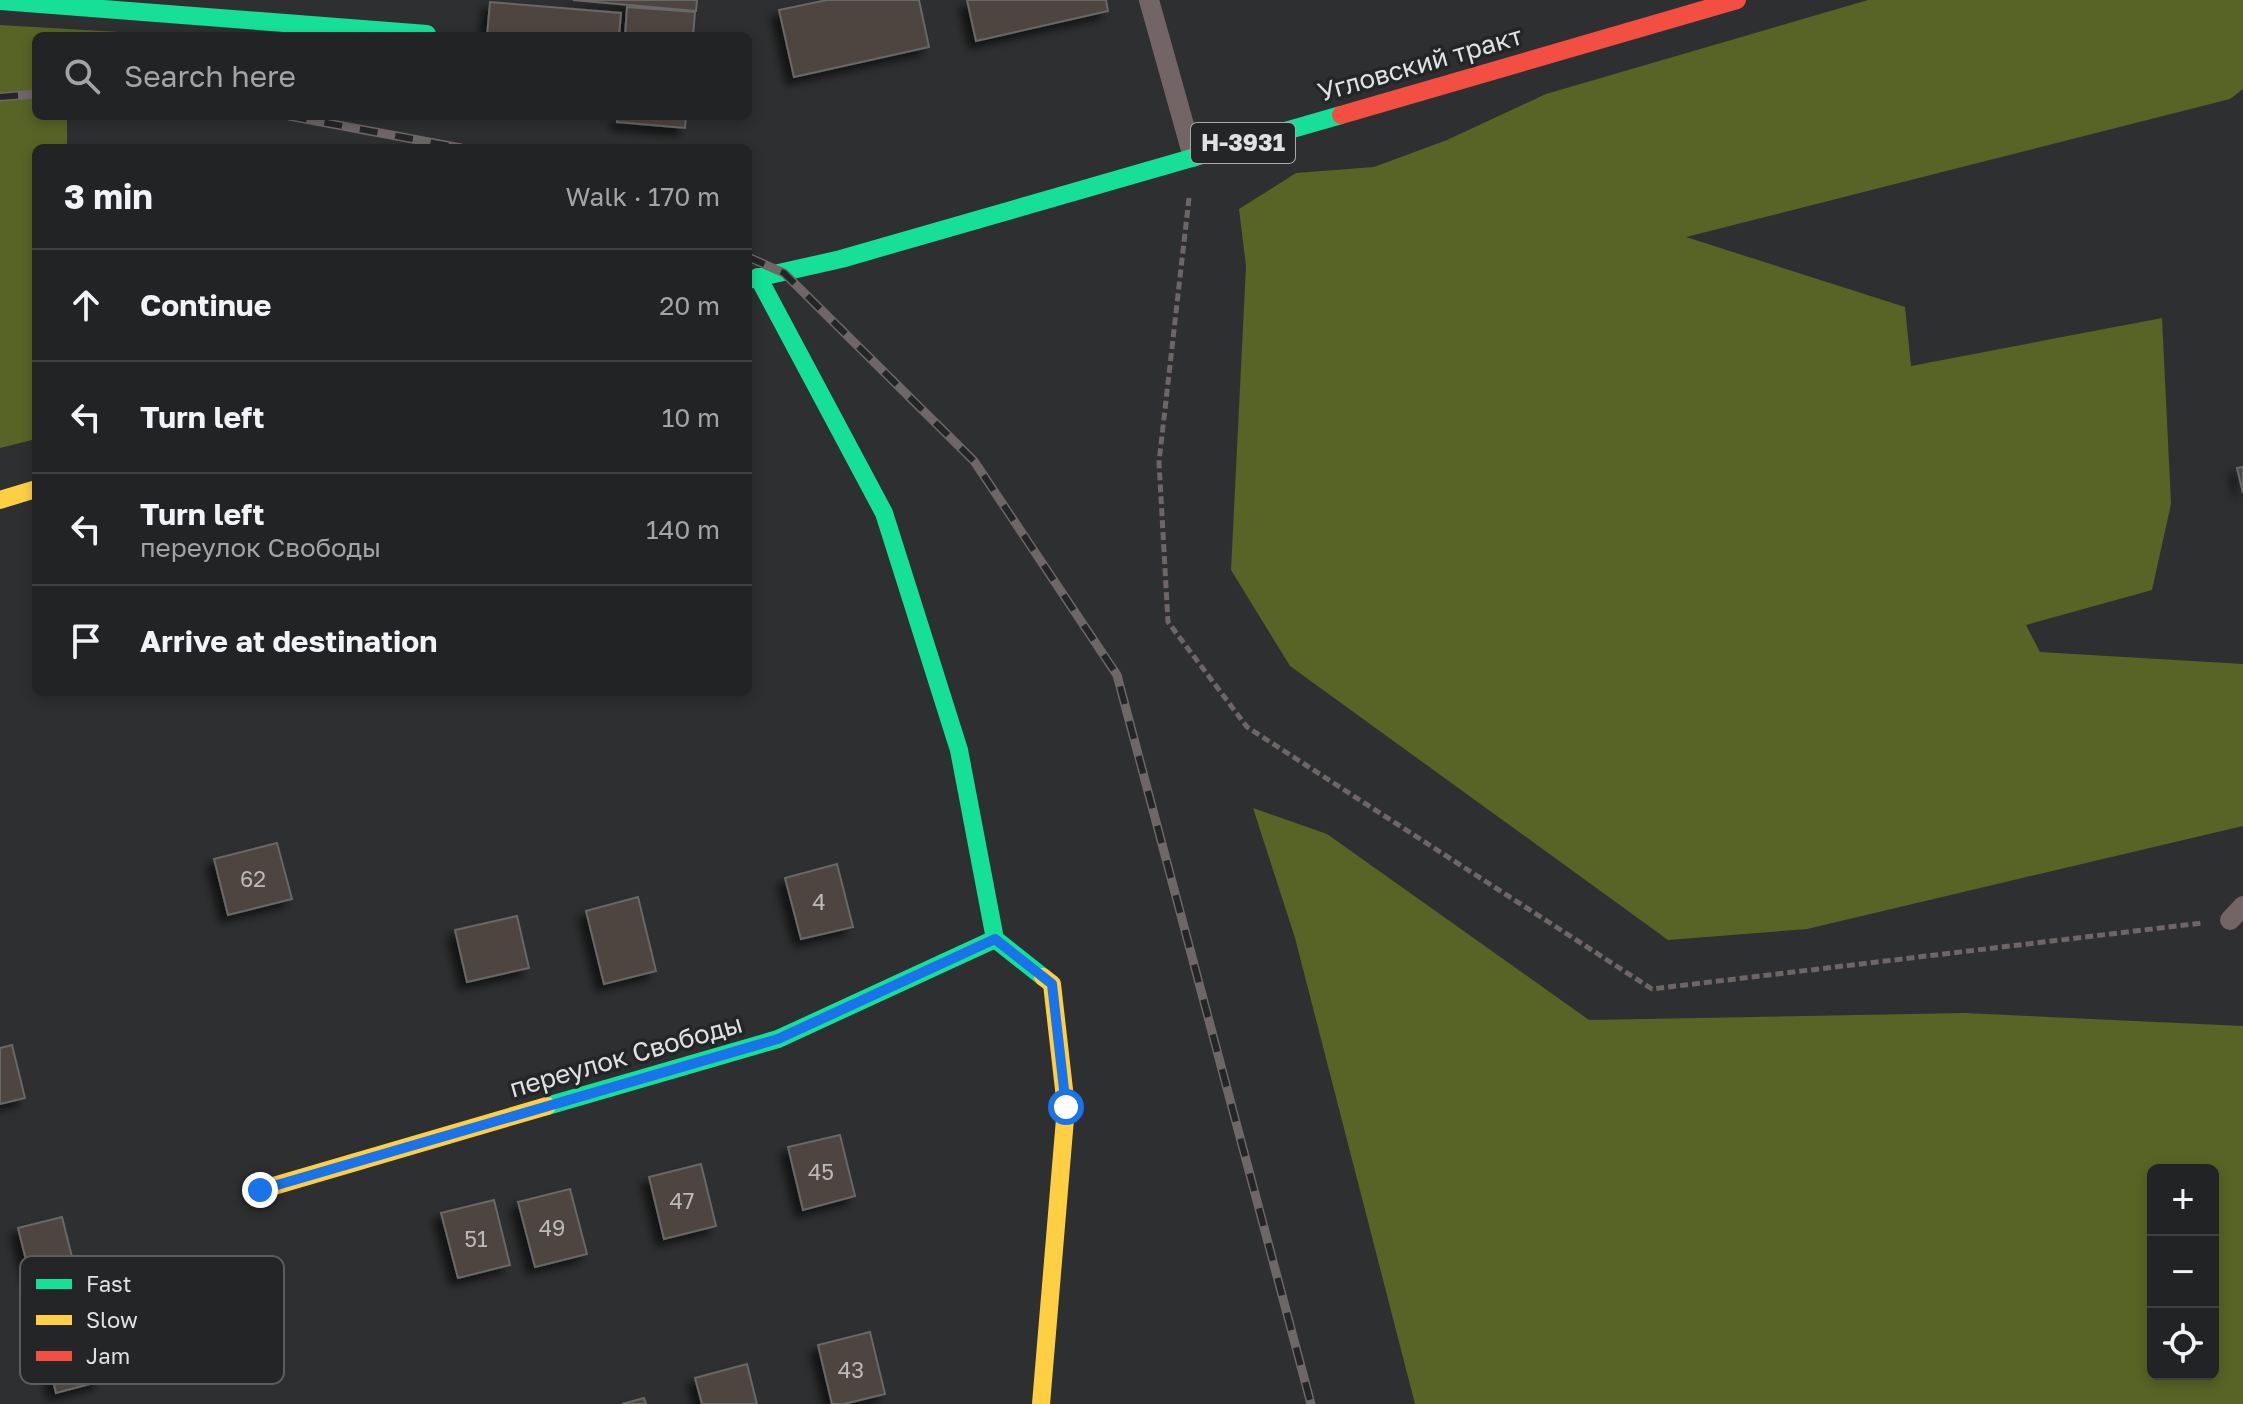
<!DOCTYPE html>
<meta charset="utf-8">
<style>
:root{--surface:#222324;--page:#2a2b2c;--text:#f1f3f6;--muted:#a2a4a6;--line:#3f4041}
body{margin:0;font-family:"Golos Text",sans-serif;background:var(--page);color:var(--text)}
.controls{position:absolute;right:24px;bottom:24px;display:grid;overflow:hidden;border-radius:12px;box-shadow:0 4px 12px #0003}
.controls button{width:72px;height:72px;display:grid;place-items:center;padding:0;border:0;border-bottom:2px solid var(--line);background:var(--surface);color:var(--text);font:40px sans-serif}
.stop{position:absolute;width:24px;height:24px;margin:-18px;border:6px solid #1a73e8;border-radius:50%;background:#fff}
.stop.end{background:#1a73e8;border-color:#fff;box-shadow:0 2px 8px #0008}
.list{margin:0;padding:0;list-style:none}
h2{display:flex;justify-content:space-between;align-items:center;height:104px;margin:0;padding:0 32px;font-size:34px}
h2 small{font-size:26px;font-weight:400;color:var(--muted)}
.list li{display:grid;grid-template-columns:52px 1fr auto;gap:24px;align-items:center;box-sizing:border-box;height:112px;padding:0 32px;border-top:2px solid var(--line)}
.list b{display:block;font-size:30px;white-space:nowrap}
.list p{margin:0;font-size:26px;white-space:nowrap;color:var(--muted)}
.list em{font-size:26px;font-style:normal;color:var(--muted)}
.icon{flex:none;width:44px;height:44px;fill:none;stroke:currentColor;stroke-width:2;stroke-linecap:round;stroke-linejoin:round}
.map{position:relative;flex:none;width:2243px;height:1404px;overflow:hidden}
.search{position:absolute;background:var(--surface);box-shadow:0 4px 12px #0003;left:32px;top:32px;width:720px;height:88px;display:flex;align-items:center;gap:20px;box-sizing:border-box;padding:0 28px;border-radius:12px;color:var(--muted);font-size:30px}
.panel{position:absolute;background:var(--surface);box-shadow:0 4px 12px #0003;left:32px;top:144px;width:720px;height:552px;border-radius:12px}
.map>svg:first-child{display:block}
</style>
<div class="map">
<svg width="2243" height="1404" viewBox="0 0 2243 1404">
<defs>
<filter id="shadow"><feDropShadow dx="-7" dy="7" stdDeviation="4" flood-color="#0009"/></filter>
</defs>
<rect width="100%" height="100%" fill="#2e2f30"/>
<!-- forest -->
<path fill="#586326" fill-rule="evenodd" d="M1868,0H2243V89L2230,99L1686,237L1905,307L1911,366L2162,318L2171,504L2152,590L2026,625L2040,652L2243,664V826L1807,929L1668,940L1290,666L1231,570L1246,266L1239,209L1296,173L1374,167L1447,140L1546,94Z
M0,25L187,36H36V116H67V148H36V439L0,448Z
M1253,808L1327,834L1589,1020L1965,1013L2243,1026V1404H1415L1295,938ZM2213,1170V1374H2153V1170Z"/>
<!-- building -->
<path fill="#4f443f" stroke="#676767" stroke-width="2" filter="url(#shadow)" d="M573,0H697L696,11Z
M827,0H919L929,47L794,77L779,10Z
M967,0H1106L1108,11L976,41Z
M490,2L621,13L619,36H487Z
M627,7L695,12L693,36H625Z
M618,116H686L685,128L617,122Z
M2243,467V493L2237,468Z
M277,843L292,899L228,915L214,859Z
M837,864L853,927L801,939L785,878Z
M638,897L656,971L604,984L586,911Z
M517,916L529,968L467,982L455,930Z
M12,1045L25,1098L0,1104V1048Z
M840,1135L855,1196L803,1210L788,1147Z
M701,1164L716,1226L664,1239L649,1177Z
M570,1189L587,1254L535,1267L518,1202Z
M494,1200L510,1265L458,1278L441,1213Z
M62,1217L75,1269L31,1280L18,1228Z
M88,1329L101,1381L56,1393L43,1340Z
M870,1332L885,1394L844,1404H832L818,1345Z
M747,1364L757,1404H702L695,1378Z
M644,1398L646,1404H622Z"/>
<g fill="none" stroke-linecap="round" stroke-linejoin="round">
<!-- path -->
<path stroke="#6d6566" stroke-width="5" stroke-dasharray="8 4" stroke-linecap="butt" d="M1189,198L1159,462L1168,622L1247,727L1652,989L2202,923"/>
<!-- lane -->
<path stroke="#736566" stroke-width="20" d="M1149,0L1193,157
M2230,920L2243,906"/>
<!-- fast -->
<path stroke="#16e098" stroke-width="18" d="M0,1L427,34
M758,277L884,513L959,750L995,939L1043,977
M748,280L841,259L1341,115
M547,1106L778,1039L995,939"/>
<!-- slow -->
<path stroke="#ffcf43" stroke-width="18" d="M0,500L36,489
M260,1190L547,1106
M1041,1404L1066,1107L1052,984L1043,977"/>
<!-- jam -->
<path stroke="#f24e42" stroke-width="18" d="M1341,115L1737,0"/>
<defs>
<path id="rail" d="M0,97L36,94
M289,116L461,148
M748,257L784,273L974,461L1117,675L1311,1404"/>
</defs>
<!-- rail casing -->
<use href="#rail" stroke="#6e6667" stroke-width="9"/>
<!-- rail -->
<use href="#rail" stroke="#242527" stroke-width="6" stroke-dasharray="18" stroke-linecap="butt"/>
</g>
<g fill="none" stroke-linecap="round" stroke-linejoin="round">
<!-- route -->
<path stroke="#1a73e8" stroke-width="10" d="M260,1190L778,1039L995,939L1052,984L1066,1107"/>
</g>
<g text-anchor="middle" stroke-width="7" stroke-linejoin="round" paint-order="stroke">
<!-- number labels -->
<g font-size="22" fill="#bcbab9">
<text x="253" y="887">62</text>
<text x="819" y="910">4</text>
<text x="821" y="1180">45</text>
<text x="682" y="1209">47</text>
<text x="552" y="1236">49</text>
<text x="476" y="1247">51</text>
<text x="851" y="1378">43</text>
</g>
<!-- shield labels -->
<rect fill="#242527" stroke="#a8a9aa" stroke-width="2" x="1191" y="123" width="104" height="40" rx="6"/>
<g font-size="24" font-weight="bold" fill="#e0e1e2">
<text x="1243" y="151">Н-3931</text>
</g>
<!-- street labels -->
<g font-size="26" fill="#e0e1e2" stroke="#242527">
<text transform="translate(1420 64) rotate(-16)" y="9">Угловский тракт</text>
<text transform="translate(626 1056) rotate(-16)" y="9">переулок Свободы</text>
</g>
</g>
<!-- legend -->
<rect x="20" y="1256" width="264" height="128" rx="12" fill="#242527" stroke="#5c5d5f" stroke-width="2"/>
<rect x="36" y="1279" width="36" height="10" fill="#16e098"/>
<rect x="36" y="1315" width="36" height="10" fill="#ffcf43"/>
<rect x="36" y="1351" width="36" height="10" fill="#f24e42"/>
<g font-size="22" fill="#e0e1e2">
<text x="86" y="1292">Fast</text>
<text x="86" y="1328">Slow</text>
<text x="86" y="1364">Jam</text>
</g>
</svg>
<div class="controls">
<button>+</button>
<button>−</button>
<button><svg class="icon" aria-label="locate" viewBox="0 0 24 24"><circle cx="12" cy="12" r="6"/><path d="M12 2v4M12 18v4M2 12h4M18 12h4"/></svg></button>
</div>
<div class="stop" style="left:1066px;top:1107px"></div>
<div class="stop end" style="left:260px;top:1190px"></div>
<div class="search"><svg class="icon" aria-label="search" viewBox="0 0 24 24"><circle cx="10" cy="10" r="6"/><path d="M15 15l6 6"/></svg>Search here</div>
<section class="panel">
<h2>3 min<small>Walk · 170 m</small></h2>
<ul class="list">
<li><svg class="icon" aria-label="ahead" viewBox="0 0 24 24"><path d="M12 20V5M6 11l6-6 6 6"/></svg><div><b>Continue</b></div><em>20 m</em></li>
<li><svg class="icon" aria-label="left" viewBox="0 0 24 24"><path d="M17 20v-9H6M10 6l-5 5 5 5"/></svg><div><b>Turn left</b></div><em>10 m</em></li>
<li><svg class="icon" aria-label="left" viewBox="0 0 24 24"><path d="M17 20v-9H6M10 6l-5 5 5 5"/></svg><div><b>Turn left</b><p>переулок Свободы</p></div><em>140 m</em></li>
<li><svg class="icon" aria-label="arrive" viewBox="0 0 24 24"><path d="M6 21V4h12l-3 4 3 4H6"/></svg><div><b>Arrive at destination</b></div></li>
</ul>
</section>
</div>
